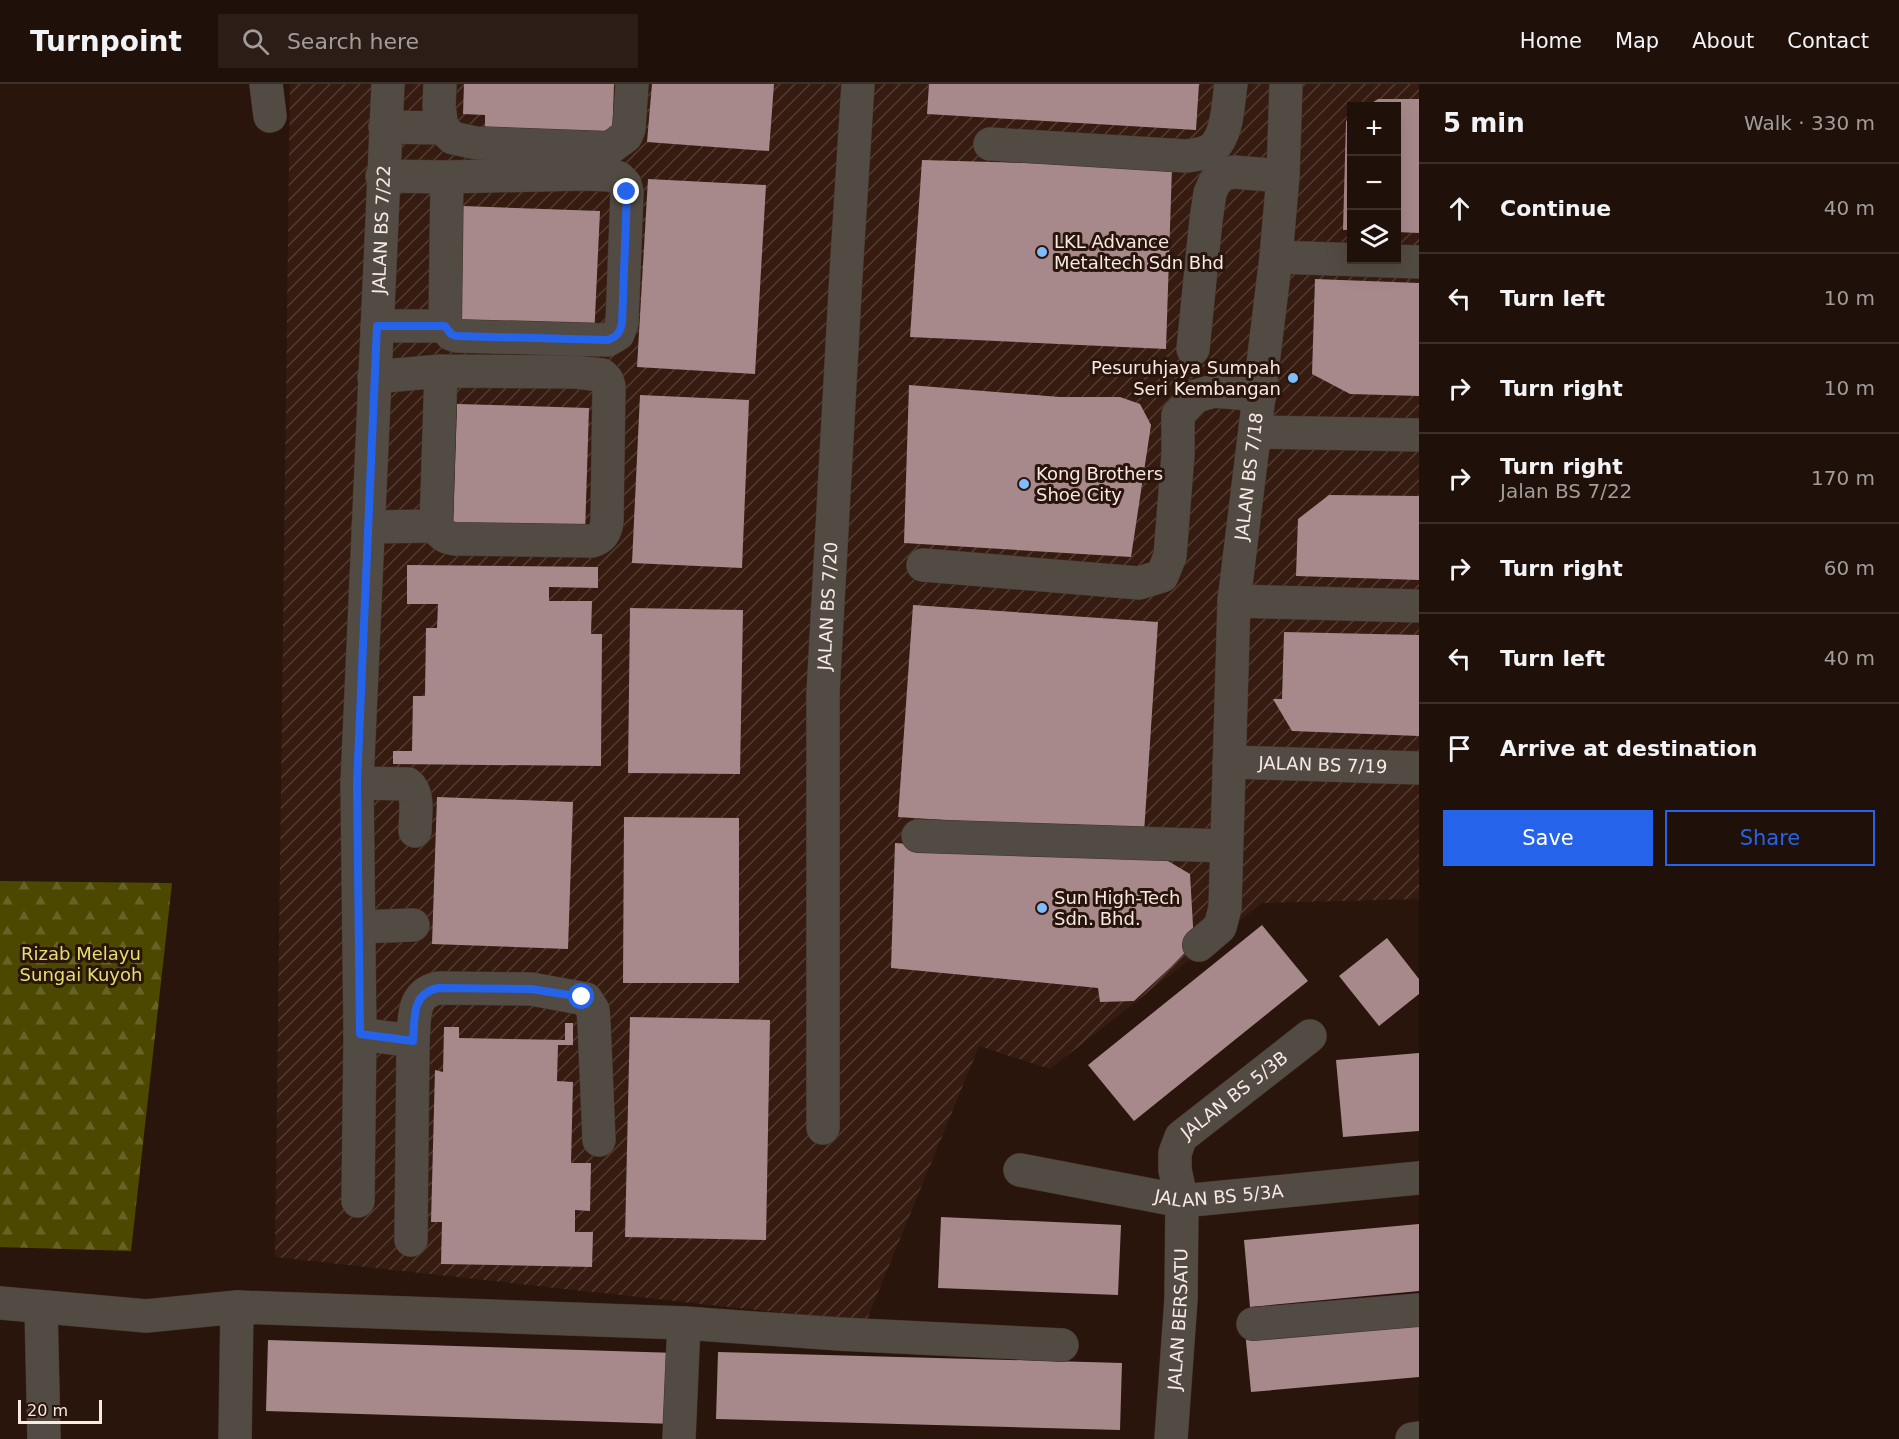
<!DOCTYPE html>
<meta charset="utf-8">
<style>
:root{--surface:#1f1009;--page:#2c1e17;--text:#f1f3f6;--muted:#a19d9c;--line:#3c302a;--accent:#2563eb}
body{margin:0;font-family:"DejaVu Sans",sans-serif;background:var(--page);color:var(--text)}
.controls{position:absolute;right:18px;top:18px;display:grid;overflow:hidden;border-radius:0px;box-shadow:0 6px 24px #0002}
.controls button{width:54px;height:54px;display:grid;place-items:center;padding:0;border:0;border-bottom:2px solid var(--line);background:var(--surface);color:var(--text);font:30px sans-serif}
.scale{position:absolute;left:18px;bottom:15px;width:84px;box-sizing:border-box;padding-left:6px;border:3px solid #f8e9e3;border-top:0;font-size:16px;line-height:21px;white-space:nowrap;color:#f8e9e3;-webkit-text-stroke:4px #29150c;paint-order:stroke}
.stop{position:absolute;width:18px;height:18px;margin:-14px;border:4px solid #2563eb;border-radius:50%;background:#fff}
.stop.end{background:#2563eb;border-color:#fff;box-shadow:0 2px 6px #0008}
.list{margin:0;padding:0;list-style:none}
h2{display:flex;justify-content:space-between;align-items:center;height:78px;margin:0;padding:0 24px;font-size:26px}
h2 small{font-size:20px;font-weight:400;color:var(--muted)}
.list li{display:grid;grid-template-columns:39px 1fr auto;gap:18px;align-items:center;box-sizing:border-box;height:90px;padding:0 24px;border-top:2px solid var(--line)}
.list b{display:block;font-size:22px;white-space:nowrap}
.list p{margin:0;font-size:20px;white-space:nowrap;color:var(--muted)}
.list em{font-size:20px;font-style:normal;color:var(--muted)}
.actions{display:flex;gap:12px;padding:18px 24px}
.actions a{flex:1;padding:14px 0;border:2px solid var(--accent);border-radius:0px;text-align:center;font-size:21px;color:var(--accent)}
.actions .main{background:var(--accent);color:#fff}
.icon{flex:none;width:33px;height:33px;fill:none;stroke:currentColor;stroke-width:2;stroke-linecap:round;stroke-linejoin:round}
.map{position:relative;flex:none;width:1419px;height:1355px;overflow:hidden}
header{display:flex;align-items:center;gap:36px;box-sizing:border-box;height:84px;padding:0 30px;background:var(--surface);border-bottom:2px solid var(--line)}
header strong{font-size:28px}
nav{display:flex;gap:33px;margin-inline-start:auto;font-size:21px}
.search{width:420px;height:54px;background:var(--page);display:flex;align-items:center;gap:15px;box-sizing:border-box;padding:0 21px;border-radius:0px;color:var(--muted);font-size:22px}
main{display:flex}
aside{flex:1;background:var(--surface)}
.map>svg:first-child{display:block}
</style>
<header>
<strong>Turnpoint</strong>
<div class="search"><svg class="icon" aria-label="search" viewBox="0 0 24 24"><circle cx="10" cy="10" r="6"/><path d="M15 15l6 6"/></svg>Search here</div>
<nav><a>Home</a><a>Map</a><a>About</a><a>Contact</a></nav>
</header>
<main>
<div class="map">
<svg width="1419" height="1355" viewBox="0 0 1419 1355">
<defs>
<pattern id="industrial-furrows" width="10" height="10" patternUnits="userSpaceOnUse" patternTransform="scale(1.5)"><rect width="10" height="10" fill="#361b10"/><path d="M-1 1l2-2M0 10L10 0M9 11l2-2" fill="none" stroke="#543c33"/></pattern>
<pattern id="forest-firs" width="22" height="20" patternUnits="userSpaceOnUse" patternTransform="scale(1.5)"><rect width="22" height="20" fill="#4d4800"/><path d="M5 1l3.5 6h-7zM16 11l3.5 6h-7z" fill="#676225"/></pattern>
</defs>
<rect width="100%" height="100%" fill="#29150c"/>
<!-- industrial -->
<path fill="url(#industrial-furrows)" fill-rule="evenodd" d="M290,0H1419V815L1262,819L1050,985L979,962L866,1238L275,1173ZM1352,22H1396V176H1352Z"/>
<!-- forest -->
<path fill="url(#forest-firs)" d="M0,797L172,799L131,1167L0,1163Z"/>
<!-- building -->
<path fill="#a7898b" d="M464,0H614L612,59L485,54V31L463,30Z
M652,0H774L769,67L647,58Z
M929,0H1199L1196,46L927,30Z
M1378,15H1419V149L1396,148V22H1367Z
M1352,33V146H1343L1346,37Z
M922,76L1172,83L1166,265L910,253Z
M648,95L766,101L755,290L637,283Z
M463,122L600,127L594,254L458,248Z
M1315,195L1419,199V312L1350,310L1312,290Z
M909,301L1060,313H1120L1140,320L1151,341L1131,473L904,459Z
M640,311L749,316L742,484L632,479Z
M457,320L589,324L585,450L453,446Z
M1329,411L1419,412V496L1296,492L1298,435Z
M407,481L598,483V504L549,503V517H592L591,550H602L601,682L393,680V667H412L413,612H425L426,544H437L438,520H407Z
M913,521L1158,538L1144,749L898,733Z
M630,524L743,526L740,690L628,689Z
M1284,548L1419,551V652L1292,647L1273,615H1282Z
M437,713L573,718L568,865L432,860Z
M624,733L739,734V899H623Z
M895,759L1120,774H1163L1190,790L1194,859L1172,882L1134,917L1100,918L1098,904L891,884Z
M1262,841L1308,897L1134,1037L1088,981Z
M1387,854L1419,895V910L1379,942L1339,892Z
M630,933L770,936L766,1156L625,1153Z
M565,939H573V961H558L557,997L573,998L571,1079H591L590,1127L575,1126V1148H593L592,1183L441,1180L442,1138H431L435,986L443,988L444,943H459V954L565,956Z
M1419,969V1047L1343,1053L1336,976Z
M941,1133L1121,1141L1118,1211L938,1204Z
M1419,1140V1207L1250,1223L1244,1156Z
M1419,1230V1293L1251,1308L1245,1247Z
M268,1256L677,1269L674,1340L266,1327Z
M718,1268L1122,1279L1120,1346L716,1335Z"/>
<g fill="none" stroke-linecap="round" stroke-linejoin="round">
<defs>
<g id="minor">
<path d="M266,0L270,32"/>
<path d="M440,0L439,22L442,44L453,54L476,59L610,64L626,52L629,45L632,0"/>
<path d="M385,43L442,44"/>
<path d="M990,60L1186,72C1194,71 1206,70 1213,64C1228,50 1228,19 1231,0"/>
<path d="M382,92L447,93L584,90L610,91L619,94L625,100L627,108L622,239L618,250L608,256L456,252L451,250L445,242L447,93"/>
<path d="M1276,173L1419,178"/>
<path d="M377,242H445"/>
<path d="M1193,265L1206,136L1210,109L1215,98L1224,90L1234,88L1283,92"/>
<path d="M374,293L441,287L575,288L602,291L607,296L609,302L607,437C606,447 602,454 592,457L454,455C445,453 441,451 436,442L441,287"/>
<path d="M1256,348L1419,351"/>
<path d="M368,443L436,442"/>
<path d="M923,481L1139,499L1162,492L1170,472L1178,370V331L1196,312L1214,307L1260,311"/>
<path d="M1234,517L1419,522"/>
<path id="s1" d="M1229,678L1419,684"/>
<path d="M357,699L408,700C420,710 415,733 415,747"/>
<path d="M918,752L1226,762"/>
<path d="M359,843L413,841"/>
<path id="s2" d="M1199,861L1220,843L1225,824L1234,517L1276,173L1283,92L1286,0"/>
<path d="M360,950L413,957L411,1156"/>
<path d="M413,957C415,934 411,910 438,904L531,905L586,915L593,926L594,939L599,1056"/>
<path id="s3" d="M823,1044V609L846,190L858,0"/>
<path id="s4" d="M1020,1086L1182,1117L1419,1094"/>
<path id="s5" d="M358,1117L360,950L357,699L388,0"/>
<path d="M0,1219L146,1232L237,1223L684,1239L839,1250L1062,1261"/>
<path d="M41,1223L44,1355"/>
<path d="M1253,1240L1419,1226"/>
<path d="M235,1355L237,1223"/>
<path d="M679,1355L684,1239"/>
<path id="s6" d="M1171,1355L1181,1215L1182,1117L1175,1086V1069L1181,1053L1310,952"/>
<path d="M1412,1355L1419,1354"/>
</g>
</defs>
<!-- minor casing -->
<use href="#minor" stroke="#46332a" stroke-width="34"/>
<!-- minor -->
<use href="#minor" stroke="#524b43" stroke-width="33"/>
</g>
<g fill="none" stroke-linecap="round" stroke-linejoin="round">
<!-- route -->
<path stroke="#2563eb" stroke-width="8" d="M582,913L531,905L438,904C411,910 415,934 413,957L360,950L357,699L377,242H445L451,250L456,252L608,256C617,252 620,249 622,239L627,108"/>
</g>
<!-- markers -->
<g fill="#81bcfa" stroke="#29150c" stroke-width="2">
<circle cx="1042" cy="168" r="6"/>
<circle cx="1293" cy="294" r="6"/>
<circle cx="1024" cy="400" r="6"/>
<circle cx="1042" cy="824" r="6"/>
</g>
<g text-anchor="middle" stroke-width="6" stroke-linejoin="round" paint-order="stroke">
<!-- street labels -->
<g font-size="18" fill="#f8e9e3" stroke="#29150c">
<text dy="6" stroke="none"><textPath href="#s5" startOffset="972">JALAN BS 7/22</textPath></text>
<text dy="6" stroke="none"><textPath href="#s2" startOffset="480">JALAN BS 7/18</textPath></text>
<text dy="6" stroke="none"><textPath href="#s3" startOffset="522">JALAN BS 7/20</textPath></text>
<text dy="6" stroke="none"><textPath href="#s1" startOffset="94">JALAN BS 7/19</textPath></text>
<text dy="6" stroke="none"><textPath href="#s6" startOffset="372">JALAN BS 5/3B</textPath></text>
<text dy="6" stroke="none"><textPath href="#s4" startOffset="202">JALAN BS 5/3A</textPath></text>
<text dy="6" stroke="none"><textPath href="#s6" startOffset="120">JALAN BERSATU</textPath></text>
</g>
<!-- poi labels -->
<g font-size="18" fill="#f8e9e3" stroke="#29150c" text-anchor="start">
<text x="1054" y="164">LKL Advance<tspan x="1054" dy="21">Metaltech Sdn Bhd</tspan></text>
<text x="1281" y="290" text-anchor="end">Pesuruhjaya Sumpah<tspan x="1281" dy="21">Seri Kembangan</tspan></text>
<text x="1036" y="396">Kong Brothers<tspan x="1036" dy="21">Shoe City</tspan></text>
<text x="1054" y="820">Sun High-Tech<tspan x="1054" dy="21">Sdn. Bhd.</tspan></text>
</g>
<!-- park labels -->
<g font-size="18" fill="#e7df6d" stroke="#29150c">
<text x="81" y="876">Rizab Melayu<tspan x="81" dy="21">Sungai Kuyoh</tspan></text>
</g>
</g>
</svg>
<div class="controls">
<button>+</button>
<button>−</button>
<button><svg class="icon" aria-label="layers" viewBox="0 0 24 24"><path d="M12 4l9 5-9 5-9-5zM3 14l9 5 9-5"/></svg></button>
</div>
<div class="scale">20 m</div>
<div class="stop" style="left:582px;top:913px"></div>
<div class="stop end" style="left:627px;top:108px"></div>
</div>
<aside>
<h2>5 min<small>Walk · 330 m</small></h2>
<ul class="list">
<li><svg class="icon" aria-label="ahead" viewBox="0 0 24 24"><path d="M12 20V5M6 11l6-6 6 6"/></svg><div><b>Continue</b></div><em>40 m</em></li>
<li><svg class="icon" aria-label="left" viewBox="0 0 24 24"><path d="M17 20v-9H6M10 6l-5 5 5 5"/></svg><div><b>Turn left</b></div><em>10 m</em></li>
<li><svg class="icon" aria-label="right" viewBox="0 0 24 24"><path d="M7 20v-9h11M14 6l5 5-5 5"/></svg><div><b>Turn right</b></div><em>10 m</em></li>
<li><svg class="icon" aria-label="right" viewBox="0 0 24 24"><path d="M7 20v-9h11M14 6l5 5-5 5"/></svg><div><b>Turn right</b><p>Jalan BS 7/22</p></div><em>170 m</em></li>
<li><svg class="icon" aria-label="right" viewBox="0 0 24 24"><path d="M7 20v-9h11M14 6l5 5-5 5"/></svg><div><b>Turn right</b></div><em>60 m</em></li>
<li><svg class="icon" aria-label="left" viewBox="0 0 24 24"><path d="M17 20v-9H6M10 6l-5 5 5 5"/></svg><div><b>Turn left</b></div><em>40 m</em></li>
<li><svg class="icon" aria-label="arrive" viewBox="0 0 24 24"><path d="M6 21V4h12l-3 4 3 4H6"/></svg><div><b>Arrive at destination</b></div></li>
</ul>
<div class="actions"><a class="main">Save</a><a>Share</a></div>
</aside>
</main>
